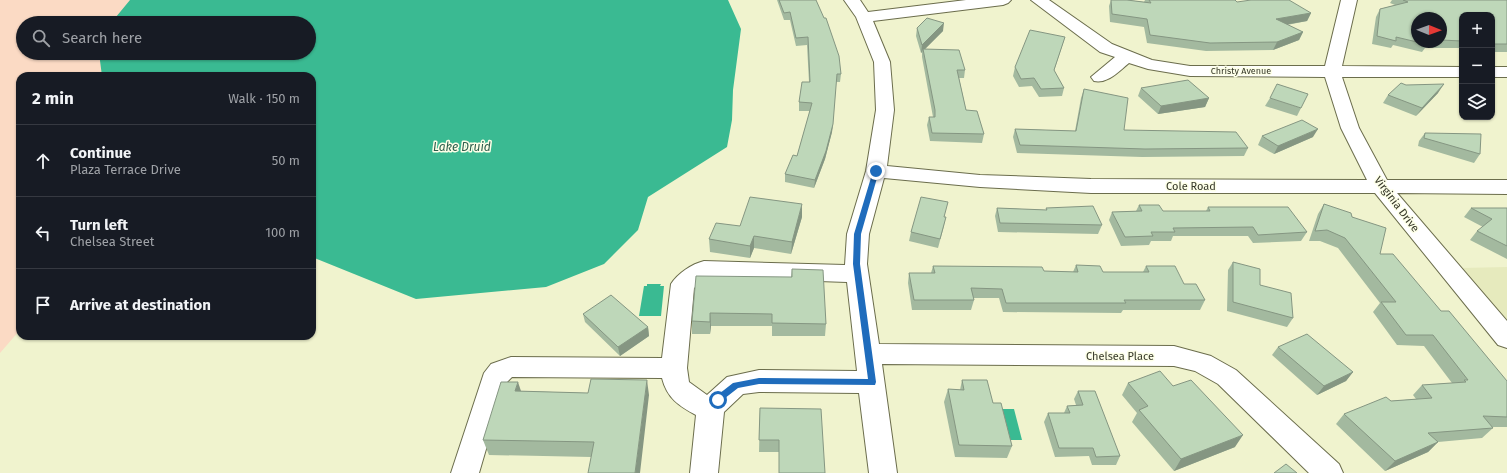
<!DOCTYPE html>
<meta charset="utf-8">
<style>
:root{--surface:#171b24;--page:#242831;--text:#f1f3f6;--muted:#9ea1a6;--line:#363941}
body{margin:0;font-family:"Fira Sans",sans-serif;background:var(--page);color:var(--text)}
.controls{position:absolute;right:12px;top:12px;display:grid;overflow:hidden;border-radius:8px;box-shadow:0 1px 3px #0004}
.controls button{width:36px;height:36px;display:grid;place-items:center;padding:0;border:0;border-bottom:1px solid var(--line);background:var(--surface);color:var(--text);font:20px sans-serif}
.compass{position:absolute;left:1411px;top:12px;width:36px;height:36px;border-radius:50%;background:var(--surface);box-shadow:0 1px 3px #0004;rotate:91deg}
.stop{position:absolute;width:12px;height:12px;margin:-9px;border:3px solid #1f6cbc;border-radius:50%;background:#fff}
.stop.end{background:#1f6cbc;border-color:#fff;box-shadow:0 1px 4px #0008}
.list{margin:0;padding:0;list-style:none}
h2{display:flex;justify-content:space-between;align-items:center;height:52px;margin:0;padding:0 16px;font-size:17px}
h2 small{font-size:13px;font-weight:400;color:var(--muted)}
.list li{display:grid;grid-template-columns:26px 1fr auto;gap:12px;align-items:center;box-sizing:border-box;height:72px;padding:0 16px;border-top:1px solid var(--line)}
.list b{display:block;font-size:15px;white-space:nowrap}
.list p{margin:0;font-size:13px;white-space:nowrap;color:var(--muted)}
.list em{font-size:13px;font-style:normal;color:var(--muted)}
.icon{flex:none;width:22px;height:22px;fill:none;stroke:currentColor;stroke-width:2;stroke-linecap:round;stroke-linejoin:round}
.map{position:relative;flex:none;width:1507px;height:473px;overflow:hidden}
.search{position:absolute;background:var(--surface);box-shadow:0 1px 3px #0004;left:16px;top:16px;width:300px;height:44px;display:flex;align-items:center;gap:10px;box-sizing:border-box;padding:0 14px;border-radius:22px;color:var(--muted);font-size:15px}
.panel{position:absolute;background:var(--surface);box-shadow:0 1px 3px #0004;left:16px;top:72px;width:300px;height:268px;border-radius:12px}
.map>svg:first-child{display:block}
</style>
<div class="map">
<svg width="1507" height="473" viewBox="0 0 1507 473">
<rect width="100%" height="100%" fill="#f0f3ce"/>
<!-- built -->
<path fill="#e6eabd" d="M1507,267V320L1461,268Z"/>
<!-- green -->
<path fill="#fbdac4" d="M0,0H308L288,23H23V53H262L241,76H20V330L0,353Z"/>
<!-- water -->
<path fill="#3aba92" d="M130,0H728L741,29L733,90L732,120L727,147L648,197L638,230L604,264L546,287L416,299L312,257V76H102L99,53H309V23H111Z
M647,284H661L660,286H664L661,316H639L644,286H647Z
M996,409H1014L1022,440H1003Z"/>
<g fill="none" stroke-linecap="round" stroke-linejoin="round">
<defs>
<path id="minor" d="M844,0H860L868,12L966,0H1011L1008,3L1003,5L873,21L890,62L894,110L887,166L980,175L1091,179L1367,180L1341,128L1325,77L1190,76L1148,69L1129,63C1119,71 1108,84 1094,81L1091,77L1115,57L1100,52L1031,0H1049L1112,44L1152,60L1190,66H1325L1341,0H1357L1342,66L1462,67V77H1342L1359,128L1387,180H1507V194L1397,193L1507,321V348L1498,345L1375,193H1091L980,187L884,178L869,234L867,264L879,344L1174,346L1211,356L1236,370L1339,464L1343,473H1309L1218,384L1195,371L1174,366L882,364L897,473H869L859,393L759,392L743,394L724,412L718,473H690L696,415C679,406 667,398 662,378L512,377L505,384L479,473H451L484,373L491,364L511,357L662,358L671,284C678,273 692,264 704,261L845,265L847,234L866,171L876,110L874,62L856,17ZM709,277L847,282L857,371L759,370L727,377L707,395L689,382L687,368L694,288Z
M1492,67H1507V77H1492Z"/>
</defs>
<!-- minor casing -->
<use href="#minor" stroke="#6b6d4c" stroke-width="2"/>
<!-- minor -->
<use href="#minor" fill="#fff" fill-rule="evenodd"/>
</g>
<!-- wall -->
<path fill="#a3b99f" fill-rule="evenodd" d="M777,0H816L841,74L840,82H836L832,132L825,159L814,188L785,182V174L797,156L810,111H799V102L809,82L807,45L796,46L790,20H784Z
M1111,0H1127L1144,2L1145,0H1235L1237,2L1311,13L1307,21L1287,25L1303,32L1299,40L1273,50L1206,51L1147,43L1144,27L1110,22L1109,6Z
M1392,0H1507V52H1492V15H1462V48H1425L1422,52L1393,45L1391,48L1372,44L1376,17L1380,9L1395,5L1390,3ZM1441,18V42H1417Z
M917,28L943,31L925,49L965,70L964,78H959L966,110L984,134L982,143L930,141L927,125L929,117H933L922,57V52L921,53L916,36Z
M1065,37L1054,71L1064,88L1062,96L1039,97L1032,86L1019,87L1013,76L1015,67Z
M1406,85L1438,93L1416,116L1383,103L1388,95Z
M1141,88L1209,98L1205,107L1158,114L1138,96Z
M1084,89L1124,130L1248,148L1244,156L1142,157L1017,153L1013,137L1015,129L1075,131L1081,98Z
M1270,98L1301,108L1297,116L1265,106Z
M1425,133L1480,154L1474,163L1418,146L1419,141Z
M1262,136L1313,137L1274,154L1258,145Z
M1324,204L1352,217L1380,254L1441,311L1507,381V427H1492L1493,428L1482,438L1438,442L1428,452L1385,471L1336,424L1344,414L1391,401L1416,399L1413,395L1422,385L1452,383L1424,346L1397,345L1373,312L1380,303L1338,248L1320,241H1309L1318,214Z
M1139,205L1163,211H1206L1208,207L1307,232L1301,241L1253,243L1248,236H1173L1171,241H1151L1149,245L1121,246L1109,220L1112,212L1136,211Z
M997,208L1046,210V208L1102,225L1098,234L998,232L995,216Z
M1471,208H1507V259L1470,240L1477,231L1483,227L1464,217Z
M802,217L791,254L754,248L750,258L710,252L709,239L740,226Z
M945,217L944,226L938,248L909,241L911,232Z
M1233,262L1260,285L1293,318L1287,327L1227,311L1228,270Z
M1076,265L1103,272H1143L1146,266L1184,284L1205,300L1200,310H1123L1121,313L1003,312L999,298H973L974,300L971,310H912L908,283L909,273H931L933,266L1044,271L1073,272Z
M792,269L826,324L825,336H772V326H711L710,334H692V321L791,277Z
M583,314L648,327L649,336L620,356L585,322Z
M1278,347L1353,372L1346,381L1317,395L1272,355Z
M962,380L993,403L1012,446L1007,458L955,457L944,402L948,389L960,390Z
M1128,383L1173,386L1235,447L1174,471L1132,422L1137,413L1122,395Z
M521,391L649,395L591,457L489,455L483,440Z
M1078,391L1120,456L1116,465H1092L1089,456L1055,457L1044,422L1048,413H1064L1067,406L1076,405L1074,399Z
M760,408L825,473H779V452H759Z"/>
<!-- shaded-wall -->
<path fill="#859682" d="M1311,13L1307,21L1272,27L1276,19Z
M944,23L943,31L923,51V49L922,52L921,53L922,45Z
M1303,32L1299,40L1273,50L1277,42Z
M1444,84L1438,93L1416,116L1422,108Z
M1209,98L1205,107L1158,114L1161,106Z
M833,124L832,132L825,159L814,188L815,180Z
M1318,129L1313,137L1274,154L1278,146Z
M802,204V217L791,254L792,242Z
M754,236V248L750,258V246Z
M710,313L711,326L710,334Z
M648,327L649,336L620,356L618,347Z
M1353,372L1346,381L1317,395L1324,386Z
M647,380L649,395L640,473H635Z
M518,382L523,397L515,391Z
M1243,435L1235,447L1174,471L1181,459Z
M1438,442L1428,452L1385,471L1395,461Z"/>
<!-- building -->
<path fill="#bed7b9" stroke="#859682" d="M779,0H816L824,18H826L839,56L841,74H837L833,124L826,151L815,180L785,174L793,155L797,156L812,103L799,102L802,82H810L808,37L796,38L790,12L784,13Z
M1111,0H1127L1151,3L1149,0H1235L1237,2L1251,0H1289L1311,13L1276,19L1303,32L1277,42L1210,43L1150,35L1147,19L1112,14Z
M1403,0H1507V44H1492V15H1462V41L1441,40V18H1417V42L1396,37V41L1377,36L1380,9L1408,2Z
M927,18L944,23L922,45L917,28Z
M1030,30L1065,37L1054,70L1064,88L1041,89L1034,78L1021,79L1015,67Z
M1418,42H1427V44Z
M923,49L959,50L965,70H957L966,110L977,111L984,134L932,133L929,117H935V110Z
M1188,80L1209,98L1161,106L1141,88Z
M1401,83L1406,85L1444,84L1422,108L1388,95Z
M1277,84L1308,94L1301,108L1270,98Z
M1084,89L1128,98L1124,130L1236,132L1248,148L1145,149L1020,145L1015,129L1076,131Z
M1302,120L1318,129L1278,146L1262,136Z
M1425,133L1481,134L1480,154L1424,138Z
M750,197L802,204L792,242L754,236L750,246L709,239L716,223L740,226Z
M921,197L948,202L944,217H946L940,239L911,232Z
M1324,204L1351,213L1352,217L1386,228L1380,254H1393L1441,311H1449L1507,381V417L1483,416L1493,428L1428,433L1438,442L1395,461L1344,414L1386,397L1391,401L1432,398L1422,385L1466,382L1464,380H1468L1433,335H1406L1381,302H1396L1345,238L1327,230L1315,231Z
M1139,205H1159L1163,211H1210L1208,207H1288L1307,232L1258,235L1253,227L1173,228L1175,232H1151L1153,236L1125,237L1112,212L1142,211Z
M1093,206L1102,225L1000,223L997,208L1047,210L1046,208Z
M1471,208H1507V246L1477,231L1492,219Z
M1233,262L1260,269V285L1291,293L1293,318L1233,302Z
M1076,265L1100,266L1103,272H1149L1146,266H1175L1184,284H1196L1205,300H1124L1126,303H1006L1002,289L971,288L974,300H914L909,273H935L933,266L1042,267L1044,271L1078,272Z
M792,269L823,270L826,324L772,323V314L710,313V322L692,321L696,276L792,277Z
M611,295L648,327L618,347L583,314Z
M1307,334L1353,372L1324,386L1278,347Z
M1160,371L1173,386L1191,380L1243,435L1181,459L1139,410L1148,406L1128,383Z
M591,379L647,380L635,473H588L594,442L483,440L501,382H518L515,391L588,393Z
M962,380H987L993,403H1001L1012,446L959,445L948,389L964,390Z
M1078,391H1095L1120,456L1096,457L1093,448H1059L1048,413H1070L1067,406L1083,405Z
M760,408L821,409L825,473H779V440H759Z
M1286,464L1297,473H1274Z"/>
<!-- route -->
<path fill="#1f6cbc" d="M876,169L879,171L861,234L860,264L876,382L875,385L759,384L738,388L720,402H715V397L733,383L759,378L868,379L853,264L854,234L873,171Z"/>
<g text-anchor="middle" stroke-width="3" stroke-linejoin="round" paint-order="stroke">
<!-- far-street labels -->
<g font-size="9" fill="#363829" stroke="#fdffe8">
<text x="1241" y="74">Christy Avenue</text>
</g>
<!-- street labels -->
<g font-size="11" fill="#363829" stroke="#fdffe8">
<text x="1191" y="190">Cole Road</text>
<text transform="translate(1397 204) rotate(53)" y="4">Virginia Drive</text>
<text x="1120" y="360">Chelsea Place</text>
</g>
<!-- water labels -->
<g font-size="12" font-style="italic" fill="#2b5d4b" stroke="#fdffe8">
<text x="462" y="151">Lake Druid</text>
</g>
</g>
</svg>
<div class="controls">
<button>+</button>
<button>−</button>
<button><svg class="icon" aria-label="layers" viewBox="0 0 24 24"><path d="M12 4l9 5-9 5-9-5zM3 14l9 5 9-5"/></svg></button>
</div>
<svg class="compass" viewBox="-18 -18 36 36"><path d="M0-13l5 13h-10z" fill="#e53935"/><path d="M0 13l5-13h-10z" fill="#9ea1a6"/></svg>
<div class="stop" style="left:718px;top:400px"></div>
<div class="stop end" style="left:876px;top:171px"></div>
<div class="search"><svg class="icon" aria-label="search" viewBox="0 0 24 24"><circle cx="10" cy="10" r="6"/><path d="M15 15l6 6"/></svg>Search here</div>
<section class="panel">
<h2>2 min<small>Walk · 150 m</small></h2>
<ul class="list">
<li><svg class="icon" aria-label="ahead" viewBox="0 0 24 24"><path d="M12 20V5M6 11l6-6 6 6"/></svg><div><b>Continue</b><p>Plaza Terrace Drive</p></div><em>50 m</em></li>
<li><svg class="icon" aria-label="left" viewBox="0 0 24 24"><path d="M17 20v-9H6M10 6l-5 5 5 5"/></svg><div><b>Turn left</b><p>Chelsea Street</p></div><em>100 m</em></li>
<li><svg class="icon" aria-label="arrive" viewBox="0 0 24 24"><path d="M6 21V4h12l-3 4 3 4H6"/></svg><div><b>Arrive at destination</b></div></li>
</ul>
</section>
</div>
